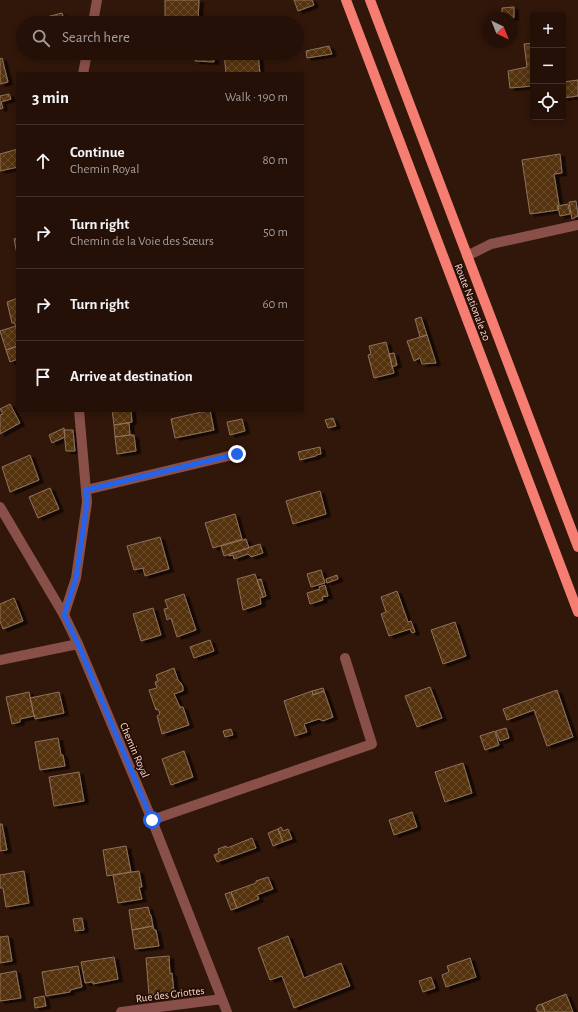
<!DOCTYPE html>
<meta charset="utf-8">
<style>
:root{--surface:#251008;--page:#2d1912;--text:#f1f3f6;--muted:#a39d9c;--line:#423029}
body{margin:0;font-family:"Alegreya Sans",sans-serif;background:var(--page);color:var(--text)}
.controls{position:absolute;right:12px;top:12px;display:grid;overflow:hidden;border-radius:4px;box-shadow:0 2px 6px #0003}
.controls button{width:36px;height:36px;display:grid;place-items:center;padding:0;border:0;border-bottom:1px solid var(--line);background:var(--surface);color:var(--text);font:20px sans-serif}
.compass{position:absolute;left:482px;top:12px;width:36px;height:36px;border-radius:50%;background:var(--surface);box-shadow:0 2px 6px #0003;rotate:137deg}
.stop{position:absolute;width:12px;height:12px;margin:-9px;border:3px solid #2563eb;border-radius:50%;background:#fff}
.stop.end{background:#2563eb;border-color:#fff;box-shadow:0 1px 4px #0008}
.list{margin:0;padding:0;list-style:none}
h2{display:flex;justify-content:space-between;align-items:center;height:52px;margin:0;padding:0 16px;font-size:17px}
h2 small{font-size:13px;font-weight:400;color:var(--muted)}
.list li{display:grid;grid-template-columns:26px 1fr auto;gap:12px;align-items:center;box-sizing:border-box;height:72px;padding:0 16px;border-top:1px solid var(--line)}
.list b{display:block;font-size:15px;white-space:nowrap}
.list p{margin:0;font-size:13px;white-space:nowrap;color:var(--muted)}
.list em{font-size:13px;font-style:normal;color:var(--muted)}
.icon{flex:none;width:22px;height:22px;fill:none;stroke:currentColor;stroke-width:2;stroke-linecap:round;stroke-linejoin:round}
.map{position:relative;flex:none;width:578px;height:1012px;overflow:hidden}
.search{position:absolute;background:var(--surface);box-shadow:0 2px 6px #0003;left:16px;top:16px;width:288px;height:44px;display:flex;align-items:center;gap:10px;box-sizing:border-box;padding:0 14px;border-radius:22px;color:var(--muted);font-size:15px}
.panel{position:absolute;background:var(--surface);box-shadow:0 2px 6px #0003;left:16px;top:72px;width:288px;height:340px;border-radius:4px}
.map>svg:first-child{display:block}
</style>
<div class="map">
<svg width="578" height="1012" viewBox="0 0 578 1012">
<defs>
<pattern id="building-cross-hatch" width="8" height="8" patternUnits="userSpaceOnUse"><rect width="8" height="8" fill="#53300d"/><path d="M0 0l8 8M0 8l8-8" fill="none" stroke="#6c4d2f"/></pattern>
<filter id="shadow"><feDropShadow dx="4.5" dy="2.5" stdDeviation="0" flood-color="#0009"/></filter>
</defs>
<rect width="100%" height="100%" fill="#31160a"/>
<!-- building -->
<path fill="url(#building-cross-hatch)" stroke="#8f735b" filter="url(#shadow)" d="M165,0H199L198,21L165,20Z
M294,0H312L314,5L298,11Z
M514,7V18H502V8Z
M62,13L65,23H40L39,19Z
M533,43V86L510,88L508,71L527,67L524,44Z
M329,46L332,54L307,58L306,51Z
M196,53H214V62L195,61Z
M224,53H258L260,74H226Z
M2,58L8,82L0,84V59Z
M578,80V96L563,98V82Z
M9,94L11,99L1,102L3,108L0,109V96Z
M18,149V167L0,171V154Z
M560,154L562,173L554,174L559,205L557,206L558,210L530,214L522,160Z
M576,201L578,216L572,219L569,202Z
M568,204L570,214L560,216L558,206Z
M18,238V259L14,239Z
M18,298V346L6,350L0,331L16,326L14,323H12L7,302Z
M421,317L427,335L420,337L415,319Z
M427,335L436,363L422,364L420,358L414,361L407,341Z
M386,342L394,373L374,378L368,355L371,354L369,346Z
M18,346V359L10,362L6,350Z
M394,353L397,365L392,367L389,354Z
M10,404L20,423L0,434V415L3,414L0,409Z
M112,410H131L132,422L114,425Z
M210,410L214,430L175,438L171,419Z
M333,418L336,426L328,428L325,420Z
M242,419L245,431L230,435L227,422Z
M129,423L130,435L115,437L114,425Z
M64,428L65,437L52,443L49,435Z
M64,430H73L75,451H66Z
M130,435H134L136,451L117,454L115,437Z
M320,447L321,454L316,455V456L300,460L298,452Z
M30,455L39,480L10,492L2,467Z
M50,488L59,509L38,518L29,497Z
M320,491L326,514L293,524L286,501Z
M235,514L242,539L213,548L205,523Z
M160,537L169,569L145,576L143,568L134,570L127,546Z
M246,539L249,548L224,556L221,546Z
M260,544L263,553L251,557L248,554L234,559L233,555L229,556V554Z
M321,570L325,583L311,587L307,574Z
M255,574L263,597L260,598L261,604L243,610L237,579Z
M337,575L338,579L327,583L326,579Z
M261,579L266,596L263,597L257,580Z
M325,585L328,596L322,597L323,600L310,604L307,593L320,589L319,587Z
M397,591L408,622L411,621L415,632L412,633L410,629L389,636L381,614L386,612L381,597Z
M184,594L196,630L177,637L171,618L167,620L164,609L168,608L165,600Z
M14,598L23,621L3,629L0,621V604Z
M153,608L161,635L141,641L133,614Z
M455,622L466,656L443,664L431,630Z
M210,640L214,651L194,658L190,647Z
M174,668L178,680L181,683L183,687V691L174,694L180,707H183L189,725L162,734L157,716L160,714L158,709L156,710L149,690L157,688L155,682L158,681L156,675Z
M430,687L442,718L417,727L405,696Z
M323,688L324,691L313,695L312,691Z
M557,690L573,737L547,746L534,710L507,720L503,709Z
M312,691L313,695L324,691L333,717L323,721L319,719L304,724L307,732L295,736L284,701Z
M29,692L34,716L20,719V722L12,724L6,697Z
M59,692L64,713L35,719L30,698Z
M506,728L509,738L500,741L496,731Z
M231,729L233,735L225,737L223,731Z
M495,731L499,745L485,750L480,736Z
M58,738L61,755H63L65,766L40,770L35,742Z
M184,751L193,777L171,785L162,759Z
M463,763L472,793L445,802L435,772Z
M79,772L84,801L54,806L49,777Z
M412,812L417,827L394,835L389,820Z
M0,824H2L7,850L0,851Z
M281,827L283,831L288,829L292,839L283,842L278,829Z
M278,829L283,842L273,846L268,833Z
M252,838L256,848L217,862L214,855L219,853L218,849L226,846L227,848Z
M126,846L131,872L107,876L103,850Z
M24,871L29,903L6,907L3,888H0V875Z
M139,871L142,887H139L142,899L118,903L113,875Z
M268,877L273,889L257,895L259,899L237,908L231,892L256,883V881Z
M231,892L237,908L231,910L225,894Z
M148,907L150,915H151L153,926L132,930L129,910Z
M82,918L84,930L75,931L73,919Z
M153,926L154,930H156L159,946L135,949L132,930Z
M8,936L12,961L0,963V937Z
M288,936L304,978L341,963L350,986L294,1008L282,976L270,980L258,948Z
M169,956L170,974L172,973L174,992L149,995L146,958Z
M114,957L118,979L93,984V982L85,983L81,962Z
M470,958L476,977L446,987L442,975L449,972L447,966Z
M78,966L82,987L70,990V992L46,996L42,972Z
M16,971L21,998L0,1001V974Z
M431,977L435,988L423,992L419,981Z
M566,994L573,1012H545L542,1004Z
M44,996L46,1006L35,1008L34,998Z
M542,1004L545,1012H538L536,1009L538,1005Z"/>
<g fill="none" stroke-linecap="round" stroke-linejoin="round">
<!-- lane -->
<path stroke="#894f49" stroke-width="10" d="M93,23L97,0
M83,74L87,53
M467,256L491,244L578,225
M86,490L237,454
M64,615L76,578L87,502L79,410
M152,820L372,744L345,658"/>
<!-- street -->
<path stroke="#894f49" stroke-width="10" d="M0,507L64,615L78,644L152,820L227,1012
M0,660L78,644
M121,1012L222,999"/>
<!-- primary -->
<path stroke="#f57d71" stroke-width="10" d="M346,0L578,612
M370,0L578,547"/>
</g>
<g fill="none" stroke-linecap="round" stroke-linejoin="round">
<!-- route -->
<path stroke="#2563eb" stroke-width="5" d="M152,820L78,644L64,615L76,578L87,502L86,490L237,454"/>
</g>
<g text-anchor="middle" stroke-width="3.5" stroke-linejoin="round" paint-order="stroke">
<!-- street labels -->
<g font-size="11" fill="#efdbd3" stroke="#270c03">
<text transform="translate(473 302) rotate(69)" y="4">Route Nationale 20</text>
<text transform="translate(135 750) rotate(67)" y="4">Chemin Royal</text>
<text transform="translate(170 994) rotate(-7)" y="4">Rue des Griottes</text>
</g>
</g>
</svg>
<div class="controls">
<button>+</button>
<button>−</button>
<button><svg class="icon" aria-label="locate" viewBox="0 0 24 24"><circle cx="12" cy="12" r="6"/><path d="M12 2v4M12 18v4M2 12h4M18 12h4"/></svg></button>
</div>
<svg class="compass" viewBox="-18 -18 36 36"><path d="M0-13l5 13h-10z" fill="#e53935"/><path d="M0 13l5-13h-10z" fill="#a39d9c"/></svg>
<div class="stop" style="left:152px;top:820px"></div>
<div class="stop end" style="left:237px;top:454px"></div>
<div class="search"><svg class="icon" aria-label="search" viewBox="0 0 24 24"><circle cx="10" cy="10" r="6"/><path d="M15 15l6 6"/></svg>Search here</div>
<section class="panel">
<h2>3 min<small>Walk · 190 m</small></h2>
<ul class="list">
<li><svg class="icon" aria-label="ahead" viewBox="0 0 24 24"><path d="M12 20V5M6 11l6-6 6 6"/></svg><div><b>Continue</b><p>Chemin Royal</p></div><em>80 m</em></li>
<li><svg class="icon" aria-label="right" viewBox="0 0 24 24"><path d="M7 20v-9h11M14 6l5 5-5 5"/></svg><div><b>Turn right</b><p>Chemin de la Voie des Sœurs</p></div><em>50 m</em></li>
<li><svg class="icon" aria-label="right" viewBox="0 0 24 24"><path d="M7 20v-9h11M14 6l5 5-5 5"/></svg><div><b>Turn right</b></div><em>60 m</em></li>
<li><svg class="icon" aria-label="arrive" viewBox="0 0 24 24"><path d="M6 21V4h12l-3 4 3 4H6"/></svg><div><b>Arrive at destination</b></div></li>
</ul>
</section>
</div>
